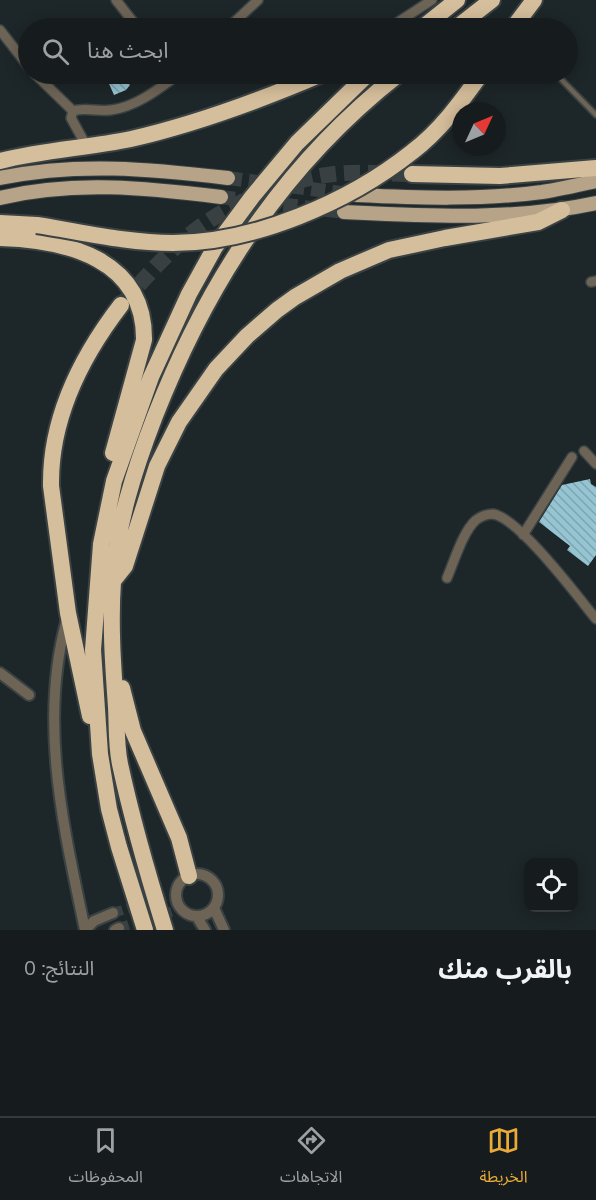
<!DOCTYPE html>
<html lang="ar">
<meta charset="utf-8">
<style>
:root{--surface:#161c1e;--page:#23292b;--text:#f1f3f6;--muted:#9ea1a4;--line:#353a3c;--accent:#eaaa38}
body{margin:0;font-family:"Nunito Sans","Noto Sans Arabic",sans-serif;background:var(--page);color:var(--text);direction:rtl}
.controls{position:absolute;right:18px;bottom:18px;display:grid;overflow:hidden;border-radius:12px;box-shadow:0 3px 15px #0003}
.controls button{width:54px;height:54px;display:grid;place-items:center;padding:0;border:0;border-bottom:2px solid var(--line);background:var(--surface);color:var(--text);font:30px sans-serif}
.compass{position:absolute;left:452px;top:102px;width:54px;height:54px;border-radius:50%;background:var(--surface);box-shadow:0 3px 15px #0003;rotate:46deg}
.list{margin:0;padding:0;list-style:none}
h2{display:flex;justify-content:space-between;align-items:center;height:78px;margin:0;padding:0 24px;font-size:26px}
h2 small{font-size:20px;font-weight:400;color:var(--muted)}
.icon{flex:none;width:33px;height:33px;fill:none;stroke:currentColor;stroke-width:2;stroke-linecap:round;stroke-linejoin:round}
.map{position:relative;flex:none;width:596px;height:930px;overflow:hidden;direction:ltr}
.search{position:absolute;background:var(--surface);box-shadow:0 3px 15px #0003;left:18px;right:18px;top:18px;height:66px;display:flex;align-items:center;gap:15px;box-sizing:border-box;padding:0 21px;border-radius:33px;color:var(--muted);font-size:22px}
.sheet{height:186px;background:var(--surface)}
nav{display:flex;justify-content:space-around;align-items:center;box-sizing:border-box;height:84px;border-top:2px solid var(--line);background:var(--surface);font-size:16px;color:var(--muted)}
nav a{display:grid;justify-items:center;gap:3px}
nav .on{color:var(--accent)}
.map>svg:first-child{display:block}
</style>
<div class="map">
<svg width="596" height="930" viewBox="0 0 596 930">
<defs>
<pattern id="building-back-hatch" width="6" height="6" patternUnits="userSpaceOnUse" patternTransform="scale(1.5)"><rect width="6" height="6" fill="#95c5d2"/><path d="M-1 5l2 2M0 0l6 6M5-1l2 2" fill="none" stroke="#7fa4ae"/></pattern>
</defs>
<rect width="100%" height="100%" fill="#1d2628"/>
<!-- building -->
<path fill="url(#building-back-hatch)" d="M109,74H123L130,85L126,90L114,95L106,77Z
M590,479L591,484L596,487V555L588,566L567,550L570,546L539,522L562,485Z"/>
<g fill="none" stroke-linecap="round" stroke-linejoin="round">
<!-- tertiary-tunnel -->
<path stroke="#384042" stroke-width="10" stroke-dasharray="10 5" stroke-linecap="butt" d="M113,913L169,895
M119,928L174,911"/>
<!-- primary-tunnel -->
<path stroke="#384042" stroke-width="14" stroke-dasharray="14 7" stroke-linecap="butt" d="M228,178L349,194
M221,197L344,212"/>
<!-- motorway-tunnel -->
<path stroke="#384042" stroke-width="16" stroke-dasharray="16 8" stroke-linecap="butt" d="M123,303C143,280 163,257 187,237C227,204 282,180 334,174C360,171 386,174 412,174"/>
<defs>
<path id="service" d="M556,74L596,115"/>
<path id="minor" d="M116,0L138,28
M228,28L258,0
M389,28L432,0
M0,30L28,66
M35,74L73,111
M87,147L71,118L73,111C85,107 99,112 111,110C136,107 160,88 179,74
M591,282L596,281
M584,451L596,464
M523,535L572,457
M447,578C454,562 463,531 476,520C480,517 487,514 493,514C519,518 578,597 596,619"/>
<path id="tertiary" d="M67,619C38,722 64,829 85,930
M0,673L29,695
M176 895a21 21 0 1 1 42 0a21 21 0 1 1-42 0Z
M214,908L224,930
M197,917L205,930
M85,930L94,921L113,913
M115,930L119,928"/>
<path id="primary" d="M0,178C78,162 150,169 228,178
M357,195C419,198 481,200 542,192C560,189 578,185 596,181
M0,198C73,180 148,188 221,197
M344,212C428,216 513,221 596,203"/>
<path id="motorway" d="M422,28L457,0
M456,28L492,0
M513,28L534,0
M0,161C43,150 88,148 131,139C196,124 261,100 322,74
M412,174L500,176L596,168
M0,223L37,225
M0,238C67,240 145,259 144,340L113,453
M113,581L125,566L157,466L179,422L216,369L247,336L277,310L295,297L340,271L389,250L445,238L538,222L562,210
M122,688L133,731L179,838L189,876
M90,716L68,613L51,486C50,420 81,357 121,305
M145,930L119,847L109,809L100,754L93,650L101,544L114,481L151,377L189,294L215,247L252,197L297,143L368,74
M165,930C148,875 132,820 120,764C116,745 117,725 116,707C113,665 110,624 113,582C116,526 135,468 155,416C208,281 284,164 399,74"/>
</defs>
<!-- service casing -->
<use href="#service" stroke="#3a4244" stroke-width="8"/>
<!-- minor casing -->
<use href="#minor" stroke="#3a4244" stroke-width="12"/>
<!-- tertiary casing -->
<use href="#tertiary" stroke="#3a4244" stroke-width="14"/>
<!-- primary casing -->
<use href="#primary" stroke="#3a4244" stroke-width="16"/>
<!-- motorway casing -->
<use href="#motorway" stroke="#3a4244" stroke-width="20"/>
<!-- service -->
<use href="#service" stroke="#6d6456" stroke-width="4.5"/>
<!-- minor -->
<use href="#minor" stroke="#6d6456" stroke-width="9"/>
<!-- tertiary -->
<use href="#tertiary" stroke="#6d6456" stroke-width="10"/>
<!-- primary -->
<use href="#primary" stroke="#b7a488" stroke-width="14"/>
<!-- motorway -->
<use href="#motorway" stroke="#d5be9b" stroke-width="16"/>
<defs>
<path id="motorway-bridge" d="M37,225C82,232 127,243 173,243C254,243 349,202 412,152C440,131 461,102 481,74"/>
</defs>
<!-- motorway-bridge casing -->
<use href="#motorway-bridge" stroke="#3a4244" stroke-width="20" stroke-linecap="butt"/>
<!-- motorway-bridge -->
<use href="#motorway-bridge" stroke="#d5be9b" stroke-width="16"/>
</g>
</svg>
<div class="controls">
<button><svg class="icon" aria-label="locate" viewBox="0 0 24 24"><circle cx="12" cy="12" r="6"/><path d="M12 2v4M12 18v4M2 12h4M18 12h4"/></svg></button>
</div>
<svg class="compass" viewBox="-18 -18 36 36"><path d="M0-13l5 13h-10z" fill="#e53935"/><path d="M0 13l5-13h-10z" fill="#9ea1a4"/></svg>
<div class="search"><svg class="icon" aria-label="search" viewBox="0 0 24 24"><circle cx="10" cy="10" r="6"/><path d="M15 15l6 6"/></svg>ابحث هنا</div>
</div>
<section class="sheet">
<h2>بالقرب منك<small>النتائج: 0</small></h2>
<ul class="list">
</ul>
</section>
<nav>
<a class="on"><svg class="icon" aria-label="map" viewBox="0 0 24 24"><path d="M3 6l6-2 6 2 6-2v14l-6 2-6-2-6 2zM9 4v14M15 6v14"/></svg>الخريطة</a>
<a><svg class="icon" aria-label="directions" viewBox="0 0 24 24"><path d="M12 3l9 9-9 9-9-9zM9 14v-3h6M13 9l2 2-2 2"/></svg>الاتجاهات</a>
<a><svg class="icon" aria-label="saved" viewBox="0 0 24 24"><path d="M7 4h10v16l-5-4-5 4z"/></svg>المحفوظات</a>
</nav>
